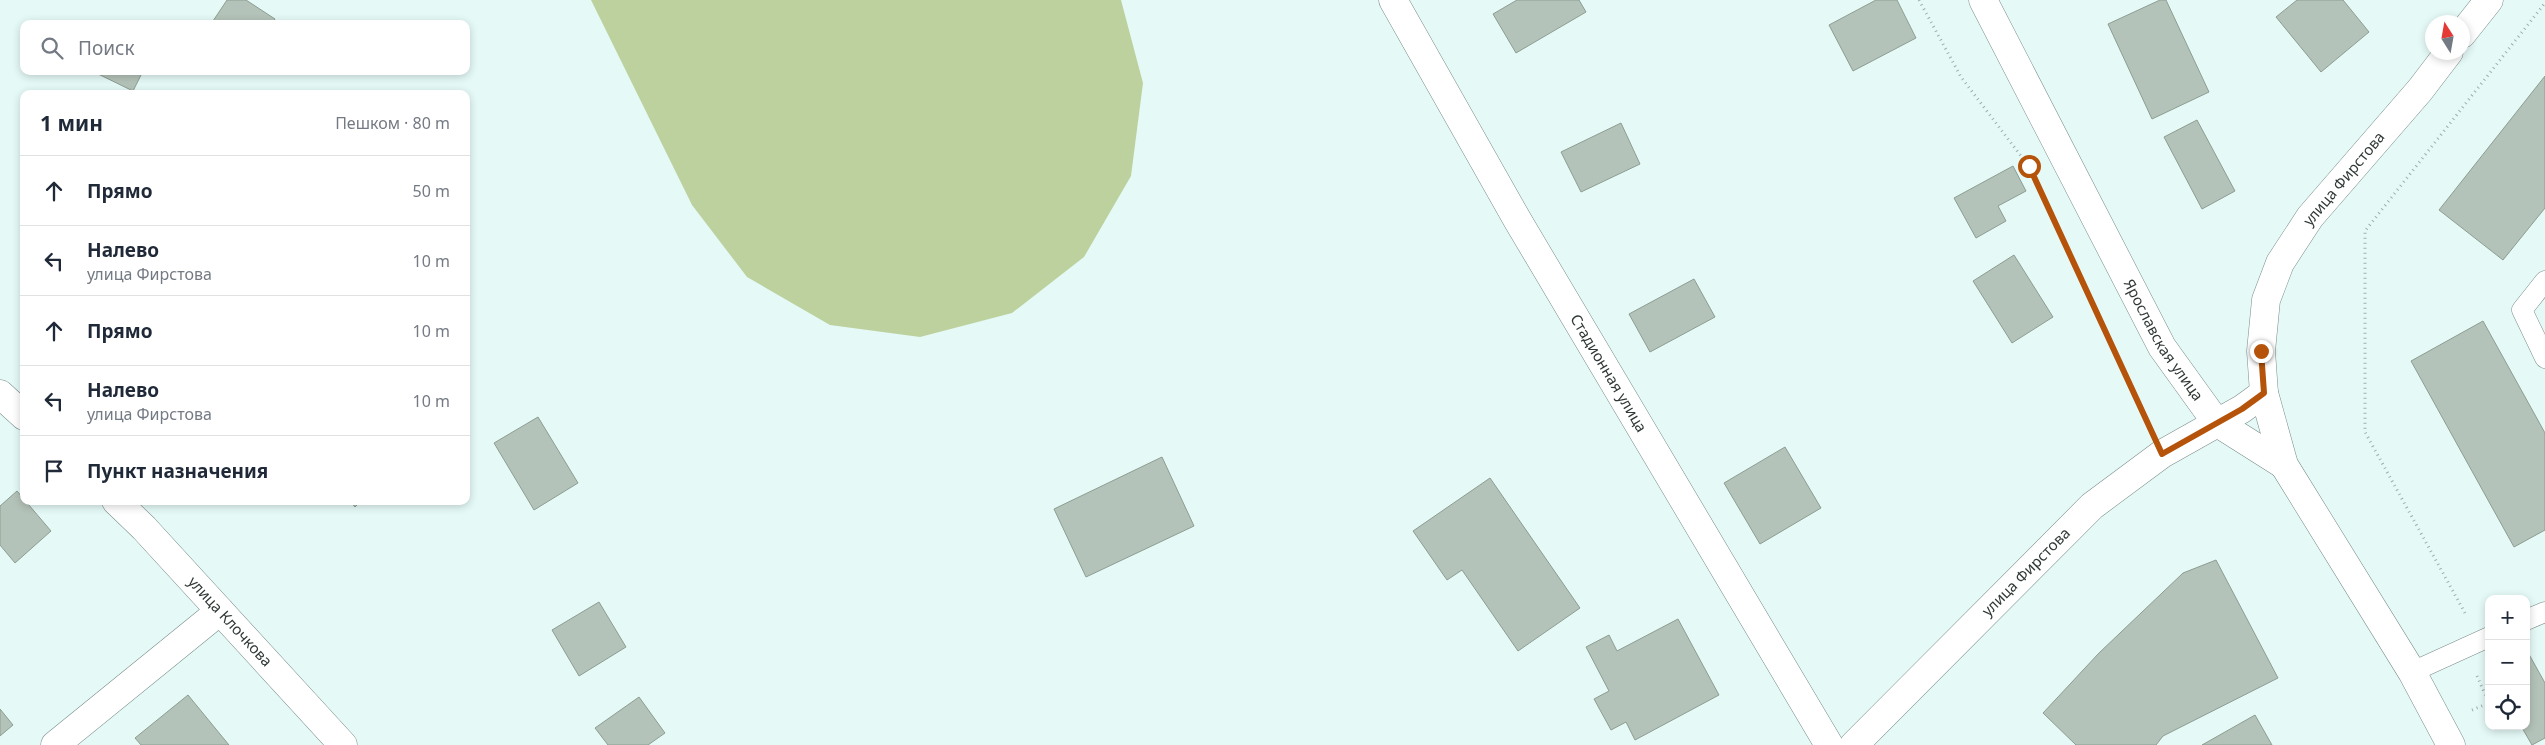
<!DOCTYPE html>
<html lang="ru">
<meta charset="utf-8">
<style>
:root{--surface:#fff;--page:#f6f6f7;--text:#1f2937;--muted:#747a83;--line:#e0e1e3}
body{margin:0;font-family:"Noto Sans",sans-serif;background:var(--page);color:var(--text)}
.controls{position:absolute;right:15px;bottom:15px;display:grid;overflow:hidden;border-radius:10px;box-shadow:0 2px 8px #0003}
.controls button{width:45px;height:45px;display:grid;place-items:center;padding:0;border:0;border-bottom:1px solid var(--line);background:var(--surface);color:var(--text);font:25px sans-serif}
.compass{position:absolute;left:2425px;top:15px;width:45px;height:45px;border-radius:50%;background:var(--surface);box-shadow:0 2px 8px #0003;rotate:349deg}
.stop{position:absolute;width:15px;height:15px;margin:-11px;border:4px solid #b45309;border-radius:50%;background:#fff}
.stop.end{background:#b45309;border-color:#fff;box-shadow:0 1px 5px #0008}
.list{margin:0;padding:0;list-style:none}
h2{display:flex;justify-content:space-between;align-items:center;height:65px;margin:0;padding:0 20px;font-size:21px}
h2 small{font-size:16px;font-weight:400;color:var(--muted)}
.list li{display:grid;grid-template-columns:32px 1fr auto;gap:15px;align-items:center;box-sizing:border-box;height:70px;padding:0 20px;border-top:1px solid var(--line)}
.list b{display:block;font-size:19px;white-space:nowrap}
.list p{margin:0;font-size:16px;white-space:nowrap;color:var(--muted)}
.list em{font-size:16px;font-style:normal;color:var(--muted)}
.icon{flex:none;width:28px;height:28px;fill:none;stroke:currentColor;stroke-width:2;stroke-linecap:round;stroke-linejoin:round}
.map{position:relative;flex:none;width:2545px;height:745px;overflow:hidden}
.search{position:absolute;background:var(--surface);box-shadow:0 2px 8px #0003;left:20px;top:20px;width:450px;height:55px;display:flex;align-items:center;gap:12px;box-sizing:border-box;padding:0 18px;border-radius:10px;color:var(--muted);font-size:19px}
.panel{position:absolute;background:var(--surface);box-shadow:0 2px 8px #0003;left:20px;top:90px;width:450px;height:415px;border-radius:10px}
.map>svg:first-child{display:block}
</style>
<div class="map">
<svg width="2545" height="745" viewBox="0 0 2545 745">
<rect width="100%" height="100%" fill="#e5faf7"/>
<!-- green -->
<path fill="#bdd19e" d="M591,0H1121L1143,83L1131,176L1084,257L1012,313L920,337L830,325L747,277L692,205Z"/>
<!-- building -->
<path fill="#b4c3b9" stroke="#8e9d92" d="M227,0H246L275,19L272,24H211Z
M1517,0H1579L1586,12L1516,53L1493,14Z
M1876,0H1897L1916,38L1853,71L1829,25Z
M2160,0H2166L2209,92L2152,119L2108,24Z
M2297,0H2343L2369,32L2321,72L2276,17Z
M92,71H143L133,91Z
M2545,76V208L2503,260L2439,210Z
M2197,120L2235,191L2202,209L2164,137Z
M1621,123L1640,164L1581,192L1561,152Z
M2013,166L2026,191L1998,206L2006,221L1976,238L1954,198Z
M2014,255L2053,317L2012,343L1973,281Z
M1694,279L1715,317L1650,352L1629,314Z
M2483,321L2545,433V530L2514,547L2411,361Z
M538,417L578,483L534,510L494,443Z
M1785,447L1821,508L1760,544L1724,483Z
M1162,457L1194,526L1086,577L1054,509Z
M1490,478L1580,608L1518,651L1462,570L1447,580L1413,531Z
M17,491L51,531L15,563L0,545V506Z
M350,501H361L355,507Z
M2216,560L2278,678L2163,736L2156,745H2076L2043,713L2099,653L2183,573Z
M599,602L626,647L579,676L552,630Z
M1678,619L1719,695L1635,740L1626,722L1611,730L1594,699L1609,691L1586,647L1609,635L1617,651Z
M2526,649L2545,683V738L2532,745L2521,726H2526Z
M188,695L229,745H141L135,738Z
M639,697L665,733L648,745H608L595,728Z
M0,709L13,725L0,736Z
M2255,715L2272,745H2202Z"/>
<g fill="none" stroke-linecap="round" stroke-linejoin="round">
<defs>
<path id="service" d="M2545,281L2522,310L2545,358
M2526,620L2545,612
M2412,672L2489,637"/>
<g id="minor">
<path id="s1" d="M1393,0L1518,221L1829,745"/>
<path d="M55,745L220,611"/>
</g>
<g id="tertiary">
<path id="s2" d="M1983,0L2162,347L2216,422L2284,465"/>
<path d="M0,394L24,416"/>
<path id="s3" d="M116,501L144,528L343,745"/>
<path id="s4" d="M1854,745L2092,506L2162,454L2242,409L2264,393"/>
</g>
<path id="secondary" d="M2462,34L2489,0
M2449,52L2420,90L2310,217L2280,263L2266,300L2261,351L2264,393L2284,465L2412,672L2451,745"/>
</defs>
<!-- service casing -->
<use href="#service" stroke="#7b8d8a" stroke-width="21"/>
<!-- minor casing -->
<use href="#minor" stroke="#7b8d8a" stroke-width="29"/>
<!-- tertiary casing -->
<use href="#tertiary" stroke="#7b8d8a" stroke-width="29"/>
<!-- secondary casing -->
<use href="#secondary" stroke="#7b8d8a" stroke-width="29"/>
<!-- path -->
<path stroke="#9eaeac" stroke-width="3" stroke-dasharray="1 4" stroke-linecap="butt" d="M1919,0L1961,77L2021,156
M2052,217L2147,422
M2465,613L2365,432V231L2545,3
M2477,676L2489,703
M2472,710L2489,703"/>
<!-- service -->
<use href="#service" stroke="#fff" stroke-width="20"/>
<!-- minor -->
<use href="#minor" stroke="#fff" stroke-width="28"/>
<!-- tertiary -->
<use href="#tertiary" stroke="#fff" stroke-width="28"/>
<!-- secondary -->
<use href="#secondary" stroke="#fff" stroke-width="28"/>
</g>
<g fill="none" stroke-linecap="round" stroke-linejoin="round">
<!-- route -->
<path stroke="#b45309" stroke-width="6" d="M2029,166L2162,454L2242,409L2264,393L2261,351"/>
</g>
<g text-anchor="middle" stroke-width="5" stroke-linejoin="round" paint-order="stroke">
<!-- street labels -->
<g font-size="15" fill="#313937" stroke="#fff">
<text transform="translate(2344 179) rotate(-50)" y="5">улица Фирстова</text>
<text dy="5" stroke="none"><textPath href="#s2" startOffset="385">Ярославская улица</textPath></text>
<text dy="5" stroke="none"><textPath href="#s1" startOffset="431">Стадионная улица</textPath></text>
<text dy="5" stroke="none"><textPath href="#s4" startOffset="244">улица Фирстова</textPath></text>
<text dy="5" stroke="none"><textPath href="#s3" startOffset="166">улица Клочкова</textPath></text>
</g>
</g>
</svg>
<div class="controls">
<button>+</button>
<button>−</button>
<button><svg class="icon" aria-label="locate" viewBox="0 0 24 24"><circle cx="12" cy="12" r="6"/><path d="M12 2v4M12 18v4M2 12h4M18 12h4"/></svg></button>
</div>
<svg class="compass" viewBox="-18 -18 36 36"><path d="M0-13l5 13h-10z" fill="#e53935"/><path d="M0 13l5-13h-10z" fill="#747a83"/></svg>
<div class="stop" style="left:2029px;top:166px"></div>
<div class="stop end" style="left:2261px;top:351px"></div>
<div class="search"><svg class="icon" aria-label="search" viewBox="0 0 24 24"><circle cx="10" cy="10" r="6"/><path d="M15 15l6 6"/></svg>Поиск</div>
<section class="panel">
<h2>1 мин<small>Пешком · 80 m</small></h2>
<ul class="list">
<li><svg class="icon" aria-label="ahead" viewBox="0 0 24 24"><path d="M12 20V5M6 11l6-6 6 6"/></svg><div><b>Прямо</b></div><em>50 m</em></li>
<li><svg class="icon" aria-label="left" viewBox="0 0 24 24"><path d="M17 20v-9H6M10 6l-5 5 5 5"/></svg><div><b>Налево</b><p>улица Фирстова</p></div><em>10 m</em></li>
<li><svg class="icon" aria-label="ahead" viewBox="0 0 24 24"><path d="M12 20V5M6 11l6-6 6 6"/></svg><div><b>Прямо</b></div><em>10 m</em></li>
<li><svg class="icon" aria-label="left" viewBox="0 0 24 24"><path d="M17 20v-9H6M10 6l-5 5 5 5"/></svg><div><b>Налево</b><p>улица Фирстова</p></div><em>10 m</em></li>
<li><svg class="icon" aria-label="arrive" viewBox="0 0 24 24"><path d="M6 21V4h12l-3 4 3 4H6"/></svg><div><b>Пункт назначения</b></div></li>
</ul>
</section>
</div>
